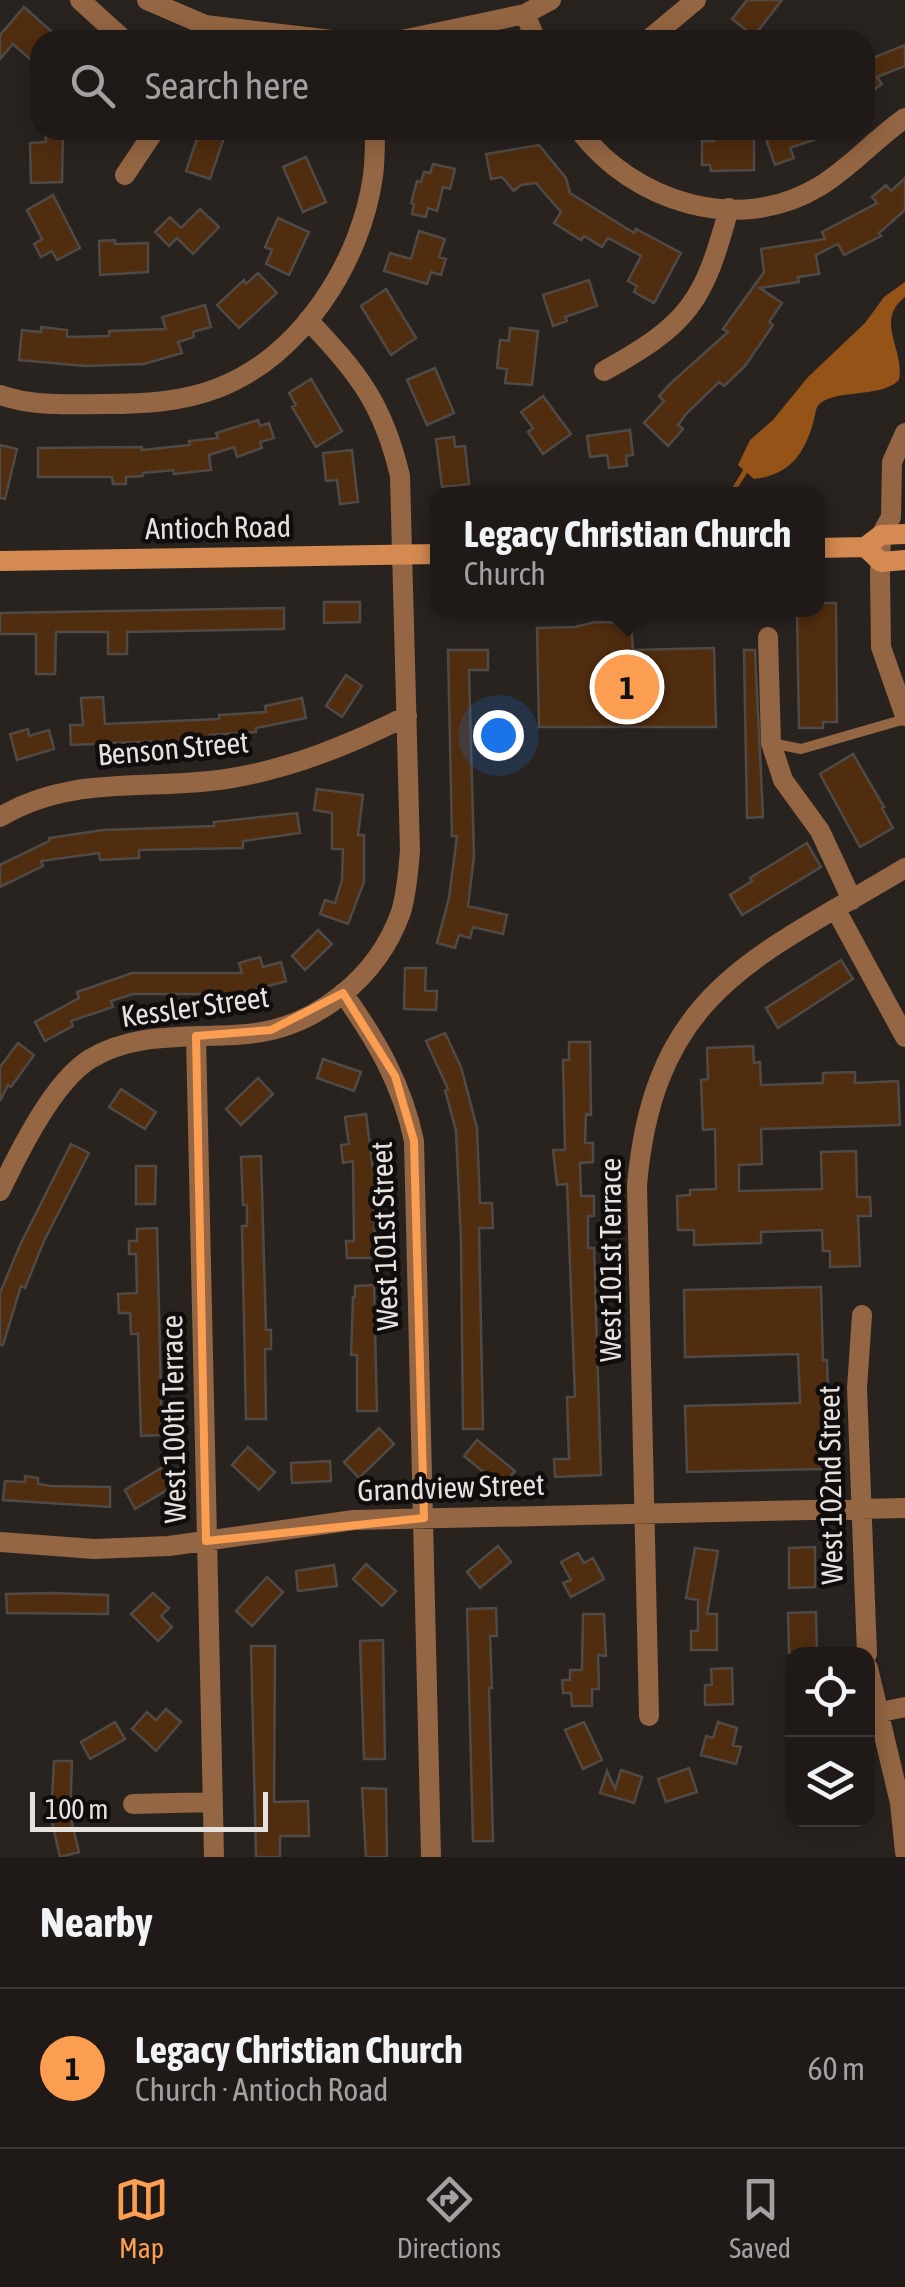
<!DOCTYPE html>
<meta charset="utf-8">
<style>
:root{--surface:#1f1a18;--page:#2c2725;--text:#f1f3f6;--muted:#a1a1a2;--line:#3c3837;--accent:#fc9e52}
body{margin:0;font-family:"Asap Condensed",sans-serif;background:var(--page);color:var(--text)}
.controls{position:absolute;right:30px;bottom:30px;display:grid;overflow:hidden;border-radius:20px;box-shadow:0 5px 25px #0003}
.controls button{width:90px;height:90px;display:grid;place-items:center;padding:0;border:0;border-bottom:2px solid var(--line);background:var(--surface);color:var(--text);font:50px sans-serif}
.scale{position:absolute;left:30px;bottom:25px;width:238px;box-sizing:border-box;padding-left:10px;border:5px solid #e5e1df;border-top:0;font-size:28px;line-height:35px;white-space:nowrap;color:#e5e1df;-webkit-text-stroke:8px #100d0c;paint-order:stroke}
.you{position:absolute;left:498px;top:735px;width:35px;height:35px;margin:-25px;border:8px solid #fff;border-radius:50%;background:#1a73e8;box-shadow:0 0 0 15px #1a73e833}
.badge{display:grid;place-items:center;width:65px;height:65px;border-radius:50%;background:var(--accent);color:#111;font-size:32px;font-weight:700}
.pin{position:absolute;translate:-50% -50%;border:5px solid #fff;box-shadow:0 2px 10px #0006}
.popup{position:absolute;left:430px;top:487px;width:395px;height:130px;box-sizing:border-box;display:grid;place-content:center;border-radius:20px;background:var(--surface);filter:drop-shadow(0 2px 8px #0005);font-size:32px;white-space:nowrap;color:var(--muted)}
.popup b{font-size:38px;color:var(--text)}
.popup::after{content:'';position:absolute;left:50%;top:100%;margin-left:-20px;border:20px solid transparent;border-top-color:var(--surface)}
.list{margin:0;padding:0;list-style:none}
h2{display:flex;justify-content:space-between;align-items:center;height:130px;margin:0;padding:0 40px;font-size:42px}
h2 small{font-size:32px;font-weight:400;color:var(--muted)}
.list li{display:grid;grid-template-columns:65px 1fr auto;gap:30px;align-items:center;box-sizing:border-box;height:160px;padding:0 40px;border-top:2px solid var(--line)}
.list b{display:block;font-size:38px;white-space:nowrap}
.list p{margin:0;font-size:32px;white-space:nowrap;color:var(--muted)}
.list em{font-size:32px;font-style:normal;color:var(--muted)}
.icon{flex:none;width:55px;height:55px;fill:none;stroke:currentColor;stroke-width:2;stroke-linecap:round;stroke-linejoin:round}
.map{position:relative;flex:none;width:905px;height:1857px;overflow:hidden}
.search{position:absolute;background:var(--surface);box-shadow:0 5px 25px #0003;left:30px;right:30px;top:30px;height:110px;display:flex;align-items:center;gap:25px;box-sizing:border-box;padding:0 35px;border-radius:30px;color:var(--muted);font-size:38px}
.sheet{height:290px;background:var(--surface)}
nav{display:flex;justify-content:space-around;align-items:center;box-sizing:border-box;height:140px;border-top:2px solid var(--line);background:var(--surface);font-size:28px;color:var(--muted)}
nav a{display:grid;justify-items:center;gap:5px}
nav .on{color:var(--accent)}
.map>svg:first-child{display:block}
</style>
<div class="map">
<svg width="905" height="1857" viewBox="0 0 905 1857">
<rect width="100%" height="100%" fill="#292320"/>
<!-- water -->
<path fill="#965318" d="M905,282V297C874,321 905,349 899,380C879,400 831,387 817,407C816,409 814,421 813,423C804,455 789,475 754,479L738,465L750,440L773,420L808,377L865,323L884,297Z"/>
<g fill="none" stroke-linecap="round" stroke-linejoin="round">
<!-- stream -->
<path stroke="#965318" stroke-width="5" d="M731,494L748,467"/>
</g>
<!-- building -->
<path fill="#502d0f" stroke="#504a46" stroke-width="2.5" d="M747,0H782L754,36L732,19Z
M24,7L61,40H40V50L31,60L13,44L0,59V35Z
M905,45V66L877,77L882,84L865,96V61Z
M45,130H63L62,182L31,183L30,143L46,142Z
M200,130L225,135L210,179L186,171Z
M754,130V170L711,171L710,165H702V141H714V131Z
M773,130H835L836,132L790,148L794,158L775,165L764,133Z
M539,145L566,178L570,193L634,233L636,229L681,253L654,303L634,292L637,286L628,281L641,256L608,238L602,247L584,236L581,240L554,223L561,212L536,183L521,185L514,191L502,177L491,179L486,154Z
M306,157L326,202L303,212L283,167Z
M433,164L455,169L450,189L443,187L437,211L428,208L426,217L412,214L414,204L411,203L417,181L421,182L424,172L430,173Z
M905,178V210L879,233L881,236L844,255L838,244L816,255L819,274L798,277L799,282L760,288L782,303L769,322L773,325L745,366L724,386L719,382L687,413L678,425L683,429L668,446L644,423L664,401L659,396L670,384L728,332L723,329L764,272L761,249L825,239L822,232L877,203L872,197L886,185L891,191Z
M53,195L80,248L57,260L52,251L41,257L34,244L42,239L27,210Z
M200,209L219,227L193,254L177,238L169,246L155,232L170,217L181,228Z
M278,218L309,232L289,275L266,264L272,250L265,247Z
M419,231L445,239L439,257L446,259L441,275L431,272L427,284L384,271L390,253L411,259Z
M115,240V244L148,243V272L100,275L99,241Z
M258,273L277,293L239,328L217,305L244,280L246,284Z
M589,280L597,306L565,317L567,321L553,326L543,295Z
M386,289L416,338L391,355L361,306Z
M205,305L211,327L193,332L194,337L178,342L182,353L144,364L85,366L19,360L22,330L41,332V327L67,330V337L109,336V331L166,329L162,317Z
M510,328L538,331L532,385L505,383L507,369L497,368L500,340L509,341Z
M435,368L454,413L427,425L407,380Z
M311,379L342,431L316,447L292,407L296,405L289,393Z
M543,396L571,434L543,454L528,432L533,428L521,412Z
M258,420L260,426L269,423L274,438L260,442L262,448L237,457L234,447L209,455L211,470L174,474L173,470L143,473V476L126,477V484H113L112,477H38V448L142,447V450L190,445L189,441L218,438L216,433Z
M630,430L633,455L626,456L627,466L609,468L607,455L590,457L587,436Z
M454,437L455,447L465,446L469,484L442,487L436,439Z
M0,445L17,449L5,499L0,498Z
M352,450L358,502L340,504L337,480L326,481L323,453Z
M324,602H360V622L324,623Z
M817,603H836L837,722H823V728H799L797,610H817Z
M284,608V629L127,632V654H108V632H56L55,674H36V634H0V613Z
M595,622L631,623L633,650L714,648L716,727H539L537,628L575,627Z
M448,650H488V670H469L474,856L468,906L507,915L503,934L473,927L470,938L459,935L455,948L437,943L449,898L457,836H452Z
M744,650H755L763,817L747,818Z
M346,675L362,686L342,717L326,706Z
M103,697L105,724L219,719V715L266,712L265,706L302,698L306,718L256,728V732L210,735V739L71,745L70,725H83L81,698Z
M28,729L29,736L49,730L54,749L17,760L10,734Z
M853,754L884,807L882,808L893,828L860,847L820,774Z
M317,789L363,795L358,835H364V882L348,924L320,914L325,900L335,903L342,880L343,849H332V813L314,810Z
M297,813L300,833L243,841V848L139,850V858L100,860L99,853L41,861L43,866L0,887V865L49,841V838L103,830L214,826V822Z
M807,843L821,867L742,915L730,895L752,881L750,878Z
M318,930L332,944L305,970L292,956Z
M260,957L263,967L281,962L286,981L239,994H133L111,1001L113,1007L71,1021L73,1026L45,1041L35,1022L79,998L77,992L132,973H242L239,963Z
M841,960L853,979L778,1028L766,1008Z
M405,968H426L425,991H437L436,1010L404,1009Z
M445,1033L461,1067L477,1128L480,1203H492L493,1228H479L483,1429H463L461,1240L456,1131L445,1090L448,1089L426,1041Z
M569,1042H590L591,1115L586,1114L585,1143H593V1162L580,1163L581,1196H594V1216H588V1248H594L601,1475L555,1477L554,1459H569L567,1397H575L567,1184L557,1185L553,1150H565L563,1060H569Z
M18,1043L34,1055L11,1087L8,1085L0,1101V1067Z
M753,1046L754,1063L760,1062L761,1085L823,1083V1073L855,1072V1083L898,1081L900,1125L761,1129L762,1164L739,1165V1191L822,1189L821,1152L856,1151L857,1197H870L871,1216H858L860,1266L830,1267V1251H823L822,1230L761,1232V1243L694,1245V1230H678L677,1196L690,1195V1190L716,1189L715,1129L703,1130L701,1080L708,1079L707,1048Z
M323,1059L361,1072L354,1091L317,1078Z
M258,1078L273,1094L241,1125L226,1109Z
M121,1089L156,1112L145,1129L109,1107Z
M366,1114L374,1177L375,1258H347L346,1241H354L353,1161L343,1163L341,1145L349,1144L345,1117Z
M71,1144L89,1153L44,1241L25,1288L21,1286L3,1345H0V1293L20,1245Z
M261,1156L266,1330H271V1349H265L266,1419H246L242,1226H247V1205H243L241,1157Z
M136,1166H156L155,1204H136Z
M157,1228L162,1435L141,1436L138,1334H131L130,1313H119L118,1294L137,1293L136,1254H129V1241H137V1229Z
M374,1285L377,1411H357V1355H351L353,1297H355V1286Z
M821,1287L823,1360H827L828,1390H822L824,1469L687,1472L685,1406L800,1403L798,1354L685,1357L684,1290Z
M379,1428L394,1444L359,1478L344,1462Z
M477,1440L515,1471L499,1491L483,1479L486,1474L464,1456Z
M248,1447L275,1472L259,1490L232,1465Z
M330,1461L331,1481L292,1483L291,1463Z
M166,1465L177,1484L135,1509L125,1490Z
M25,1476L38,1478V1484L51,1486L110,1487V1507L3,1500L5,1481L25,1482Z
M498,1546L511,1562L480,1588L467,1572Z
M815,1547V1587L789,1588V1548Z
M695,1548L718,1551L707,1614H717V1650H691V1631H698V1600L686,1598Z
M578,1553L584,1563L593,1558L604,1579L571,1597L563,1583L571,1580L561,1562Z
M366,1564L396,1591L382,1606L353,1579Z
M334,1565L337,1586L298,1591L296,1571Z
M267,1577L283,1592L252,1626L236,1611Z
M51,1593L108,1595V1614L7,1613L6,1594Z
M153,1593L169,1608L161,1616L172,1627L158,1641L131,1614Z
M496,1608L497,1636H490L492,1688H489L493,1841H473L467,1609Z
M816,1612L817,1653H789L788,1613Z
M583,1614H604L606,1656L598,1655L599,1689H592V1706H572L571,1693H563L562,1680H570V1670H582Z
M383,1640L385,1759H364L360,1641Z
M251,1646H275L274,1802L308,1801L309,1836H280V1857H256Z
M732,1668L733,1704L705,1705V1685H712L711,1669Z
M166,1709L181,1722L156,1751L132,1729L147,1712L156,1720Z
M115,1722L125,1739L90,1759L81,1742Z
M584,1722L602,1760L583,1769L565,1730Z
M718,1722L737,1728L733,1745L741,1747L736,1764L701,1755L706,1736L713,1738Z
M54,1761H72L70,1815L79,1852L60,1857L51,1818Z
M689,1768L697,1792L666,1802L658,1779Z
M621,1770L642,1777L634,1803L600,1793L607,1771L615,1789Z
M362,1788L386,1789L387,1857H366Z"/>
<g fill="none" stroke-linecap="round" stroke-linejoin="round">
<!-- service -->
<path stroke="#946643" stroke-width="10" d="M771,743L801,749L905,719"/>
<!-- minor -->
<path stroke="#946643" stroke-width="20" d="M80,0L124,40
M147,0L205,25L332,40
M525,14L536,40
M402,40L525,14L551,0
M648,40L696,0
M579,130C633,202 739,236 820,186C851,167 875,139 905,118
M125,175L155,130
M604,371C689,324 704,302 729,208
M0,395C34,407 70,404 105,404C144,404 182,402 218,388C301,356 361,262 373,176C375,161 375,145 375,130
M905,433L892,462L891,517L881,535L880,575L881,647L905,716
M768,637L771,743L783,780L820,831L852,900
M0,817C71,774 148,791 226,779C290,769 349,745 407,716
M836,910L905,1037
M343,993C377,1041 402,1084 414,1141L431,1857
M196,1036L214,1857
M0,1191C19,1152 53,1082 90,1059C138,1030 195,1039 247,1034C316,1028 378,977 401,912C407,892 408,872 410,851L400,476C383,403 358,373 308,320
M862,1315L857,1388L867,1654
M0,1542L94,1549L169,1546L354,1520L905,1508
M868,1668L900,1803L905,1852
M876,1713L905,1707
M649,1716L637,1185C654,990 756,958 905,868
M133,1804L213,1802"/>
<!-- secondary -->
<path stroke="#d48a50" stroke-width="20" d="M865,547L881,562L905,560
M817,548L865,547L881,535L905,534
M0,561L437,554"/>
</g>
<!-- marked area -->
<path fill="none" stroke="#fc9e52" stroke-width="8" stroke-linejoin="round" d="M343,993L395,1076L414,1141L424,1518L206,1541L196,1036L271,1030Z"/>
<g text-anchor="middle" stroke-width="9" stroke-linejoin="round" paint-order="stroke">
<!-- street labels -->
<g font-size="30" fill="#e5e1df" stroke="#100d0c">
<text transform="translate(218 528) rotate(-1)" y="10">Antioch Road</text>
<text transform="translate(173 749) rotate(-5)" y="10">Benson Street</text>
<text transform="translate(195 1007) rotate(-8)" y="10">Kessler Street</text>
<text transform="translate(385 1236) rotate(-92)" y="10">West 101st Street</text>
<text transform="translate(611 1260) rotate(-90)" y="10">West 101st Terrace</text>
<text transform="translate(174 1419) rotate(-91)" y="10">West 100th Terrace</text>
<text transform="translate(831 1485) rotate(-91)" y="10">West 102nd Street</text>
<text transform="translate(451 1488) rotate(-2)" y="10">Grandview Street</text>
</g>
</g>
</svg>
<div class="controls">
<button><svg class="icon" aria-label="locate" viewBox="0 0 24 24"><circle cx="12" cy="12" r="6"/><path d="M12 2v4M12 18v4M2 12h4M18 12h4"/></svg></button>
<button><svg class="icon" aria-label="layers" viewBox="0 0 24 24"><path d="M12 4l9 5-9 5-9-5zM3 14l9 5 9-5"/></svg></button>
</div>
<div class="scale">100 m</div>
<div class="you"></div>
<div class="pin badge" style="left:627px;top:687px">1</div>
<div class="popup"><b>Legacy Christian Church</b>Church</div>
<div class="search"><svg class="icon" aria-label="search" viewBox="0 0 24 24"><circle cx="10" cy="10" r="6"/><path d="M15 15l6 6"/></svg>Search here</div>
</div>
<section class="sheet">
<h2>Nearby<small></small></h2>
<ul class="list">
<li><span class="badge">1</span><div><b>Legacy Christian Church</b><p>Church · Antioch Road</p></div><em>60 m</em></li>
</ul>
</section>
<nav>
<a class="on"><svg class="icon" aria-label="map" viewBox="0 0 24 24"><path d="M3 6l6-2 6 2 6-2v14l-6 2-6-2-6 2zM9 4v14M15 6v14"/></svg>Map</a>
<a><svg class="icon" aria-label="directions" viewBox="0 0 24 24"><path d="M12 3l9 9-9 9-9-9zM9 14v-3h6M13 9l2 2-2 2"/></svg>Directions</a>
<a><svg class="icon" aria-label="saved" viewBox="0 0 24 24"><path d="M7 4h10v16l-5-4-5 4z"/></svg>Saved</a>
</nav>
